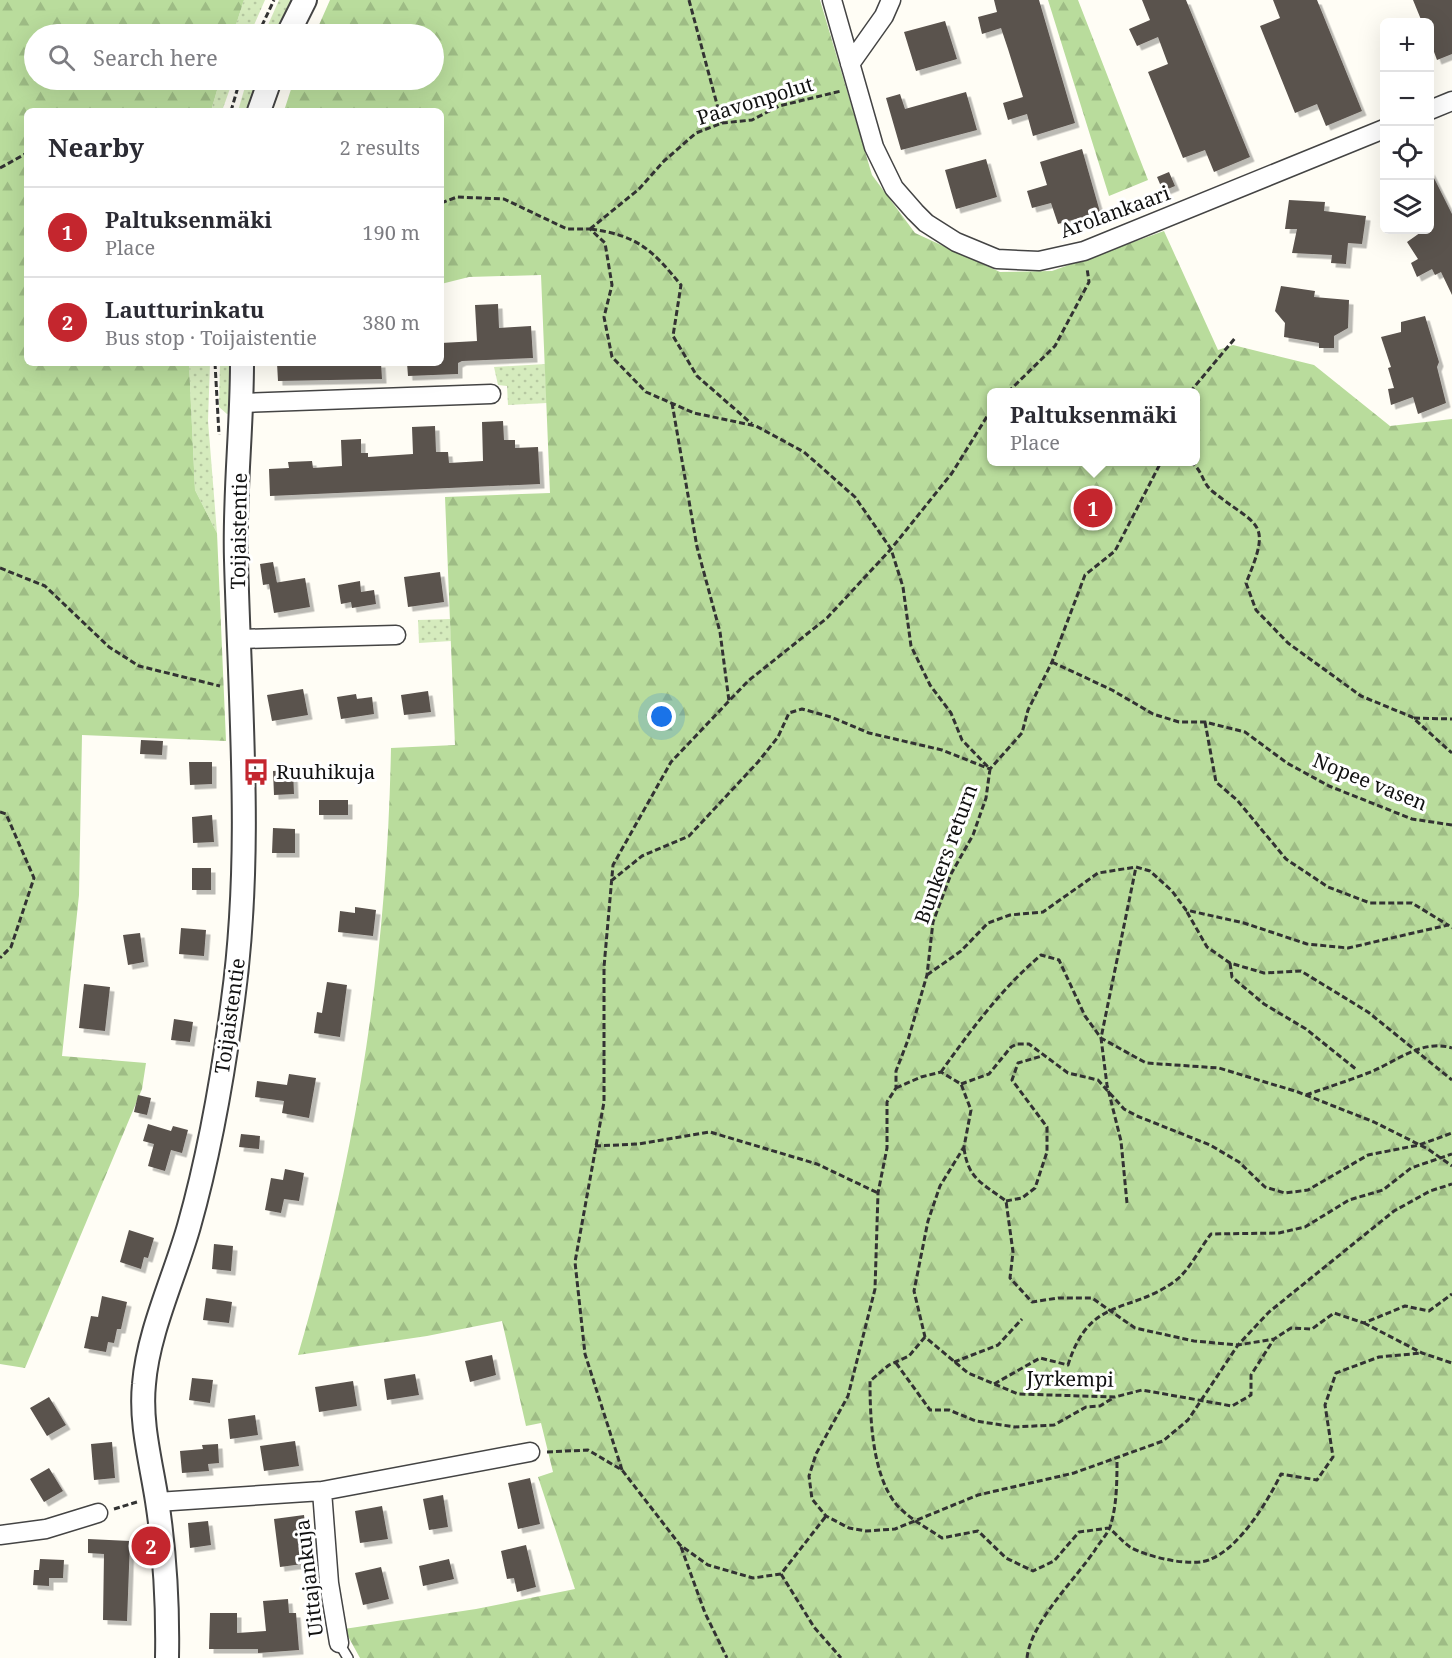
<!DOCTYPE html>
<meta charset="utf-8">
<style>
:root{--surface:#fff;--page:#f7f7f7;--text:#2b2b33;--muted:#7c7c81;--line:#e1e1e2;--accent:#c4262e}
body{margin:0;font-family:"Noto Serif",serif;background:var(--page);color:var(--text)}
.controls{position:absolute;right:18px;top:18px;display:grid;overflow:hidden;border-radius:9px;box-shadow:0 6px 24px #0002}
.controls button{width:54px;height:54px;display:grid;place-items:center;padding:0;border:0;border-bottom:2px solid var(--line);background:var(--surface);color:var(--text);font:30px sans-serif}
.you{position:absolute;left:662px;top:717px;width:21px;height:21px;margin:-15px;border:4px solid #fff;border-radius:50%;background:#1a73e8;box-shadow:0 0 0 9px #1a73e833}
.badge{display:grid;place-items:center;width:39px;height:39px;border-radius:50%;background:var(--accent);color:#fff;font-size:20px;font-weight:700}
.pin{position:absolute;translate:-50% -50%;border:3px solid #fff;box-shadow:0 2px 6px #0006}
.popup{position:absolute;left:987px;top:388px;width:213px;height:78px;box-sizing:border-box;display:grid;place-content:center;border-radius:9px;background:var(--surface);filter:drop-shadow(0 2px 4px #0005);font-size:20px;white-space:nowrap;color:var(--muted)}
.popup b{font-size:22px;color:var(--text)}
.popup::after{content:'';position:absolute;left:50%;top:100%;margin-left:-12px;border:12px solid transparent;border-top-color:var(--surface)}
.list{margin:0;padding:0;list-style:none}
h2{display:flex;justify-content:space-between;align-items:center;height:78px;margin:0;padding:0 24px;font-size:26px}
h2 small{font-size:20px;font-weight:400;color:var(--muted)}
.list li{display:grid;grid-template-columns:39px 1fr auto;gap:18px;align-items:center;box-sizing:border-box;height:90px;padding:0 24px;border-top:2px solid var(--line)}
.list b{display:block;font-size:22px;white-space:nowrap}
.list p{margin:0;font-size:20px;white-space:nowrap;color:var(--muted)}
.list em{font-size:20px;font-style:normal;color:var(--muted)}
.icon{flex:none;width:33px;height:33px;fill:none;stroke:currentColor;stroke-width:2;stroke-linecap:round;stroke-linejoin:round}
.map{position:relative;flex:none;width:1452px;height:1658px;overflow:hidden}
.search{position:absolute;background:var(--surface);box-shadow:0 6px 24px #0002;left:24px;top:24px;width:420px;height:66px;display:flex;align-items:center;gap:15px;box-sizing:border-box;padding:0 21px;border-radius:33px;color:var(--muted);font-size:22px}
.panel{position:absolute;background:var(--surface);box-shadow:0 6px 24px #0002;left:24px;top:108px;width:420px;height:258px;border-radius:9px}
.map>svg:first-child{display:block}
</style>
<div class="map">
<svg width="1452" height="1658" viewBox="0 0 1452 1658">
<defs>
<pattern id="grass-dots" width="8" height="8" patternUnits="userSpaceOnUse" patternTransform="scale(1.5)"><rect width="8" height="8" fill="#d5ebbd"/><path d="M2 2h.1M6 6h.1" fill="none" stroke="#b6c8a1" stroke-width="1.8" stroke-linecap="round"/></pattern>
<pattern id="forest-firs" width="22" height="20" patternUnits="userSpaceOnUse" patternTransform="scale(1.5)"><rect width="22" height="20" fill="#b9dc9c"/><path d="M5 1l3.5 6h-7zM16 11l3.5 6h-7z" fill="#9ebc85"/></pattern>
<filter id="shadow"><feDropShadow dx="4.5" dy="4.5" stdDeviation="0" flood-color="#0004"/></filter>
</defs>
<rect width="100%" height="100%" fill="#fffdf5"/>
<!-- grass -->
<path fill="url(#grass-dots)" d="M244,0H265L250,34H233Z
M279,0H293L277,34H264Z
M220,80H233L222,111H211Z
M247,80H260L251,111H238Z
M189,363H210L208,421L217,533L195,490Z
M220,363H233L231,413L227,414L219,407Z
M545,364L547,403L508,405L507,386L498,385L494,367Z
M450,619L451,641L419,643L418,620Z"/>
<!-- forest -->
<path fill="url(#forest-firs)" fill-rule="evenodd" d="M0,0H244L233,34H34V80H220L211,111H27V363H189L195,490L217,533L226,741L82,735L79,895L62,1056L146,1063L142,1089L25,1368L0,1364Z
M330,0H820L872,175L915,233L1000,272L1052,271L1164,231L1218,350L1233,345L1314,365L1390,426L1452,419V1658H360L344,1629L476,1609L575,1589L538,1477L553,1472L541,1423L526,1426L502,1321L427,1336L298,1355C357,1152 387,959 391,748L455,745L445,497L550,493L541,275L469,277L441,284V111H284L294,80H434V34H315ZM991,392H1195V462H991Z
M1048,0H1078L1148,180L1109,196Z"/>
<!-- building -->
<path fill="#5a524d" filter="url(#shadow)" d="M994,0H1039L1075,123L1033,136L1027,114L1008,120L1003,103L1023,97L1008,49L1001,28L982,34L978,17L997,12Z
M1142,0H1186L1250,157L1214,172L1205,150L1183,158L1148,72L1168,64L1158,37L1137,46L1129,29L1150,20Z
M1273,0H1317L1362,111L1326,126L1317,104L1295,113L1260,26L1280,18Z
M1413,0H1452V54L1437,60L1430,41V22H1422Z
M945,21L957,59L916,71L904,32Z
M966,92L977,130L901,150L886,98L900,94L905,109Z
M1082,149L1100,212L1058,224L1051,203L1032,208L1027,191L1047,185L1040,162Z
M986,159L997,197L956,209L945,170Z
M1430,170L1452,214V295L1441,272L1435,275L1432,269L1417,277L1411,263L1418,259L1407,242L1424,230H1430Z
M1169,172L1175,186L1163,191L1157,177Z
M1289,200L1325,202L1324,211L1366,216L1362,244L1348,243L1346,264L1331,263L1332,255L1292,253L1297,229H1285Z
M1281,286L1315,291L1314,297L1349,300L1348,328L1334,336V348H1319V343L1284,337L1285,323L1275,311Z
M498,304L499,328L531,326L533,358L462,361L458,363V374L408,376L407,363H441V343L477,341L475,305Z
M1425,316L1439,362L1437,367L1446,403L1418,414L1413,397L1391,405L1388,389L1394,388L1388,368L1391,367L1381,337L1401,332V322Z
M277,363H381L382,379L278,381Z
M503,421L504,440H515V448L538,447L540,484L270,496L269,469L289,468L288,462L312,461L313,468L342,466L341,440L361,439V453H368V457L413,454L412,427L435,426L436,452H448L449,463L483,461L482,422Z
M273,562L277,583H274L305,578L310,607L274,613L269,584L263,585L260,564Z
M440,572L444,602L408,607L404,577Z
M360,581L361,592L374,590L376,604L352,608L351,602L341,604L338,585Z
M303,689L308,715L272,721L267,695Z
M428,691L431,712L404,715L401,695Z
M356,694L357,699L372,697L374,714L341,719L337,697Z
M141,740L163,741L162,755L140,754Z
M189,762H212V784L190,785Z
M293,770L294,794L274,795L273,771Z
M319,800H348V815H319Z
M212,815L214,842L193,843L192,817Z
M273,828L295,829V853H272Z
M192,868H211V890H192Z
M355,907L376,910L373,936L338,932L340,911L355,913Z
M181,928L206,930L204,956L179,954Z
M140,933L144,962L128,965L123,935Z
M327,982L347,985L340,1037L314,1033L317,1012L322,1013Z
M84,984L110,987L105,1031L79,1028Z
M174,1019L193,1022L190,1042L171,1040Z
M289,1074L316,1078L309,1118L282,1113L284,1101L255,1097L257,1081L287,1085Z
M138,1095L151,1098L147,1115L134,1112Z
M148,1124L171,1131L173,1126L188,1130L182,1153L171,1150L165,1171L148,1166L154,1144L143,1141Z
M241,1134L260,1136L259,1149L239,1147Z
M285,1169L304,1173L299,1201L284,1199L281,1213L265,1210L271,1178L283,1180Z
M129,1230L154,1238L148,1258L144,1257L141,1269L120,1262Z
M214,1244L233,1246L231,1271L212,1269Z
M102,1296L127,1302L121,1329H117L114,1343L108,1342L106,1352L84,1348L91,1316L98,1317Z
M206,1298L232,1302L229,1323L203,1320Z
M492,1355L496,1375L470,1382L465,1361Z
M415,1374L419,1395L387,1400L384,1379Z
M192,1378L213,1380L210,1403L189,1400Z
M353,1381L357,1406L319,1412L315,1387Z
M49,1397L66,1425L47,1436L30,1408Z
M255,1415L258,1435L230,1439L228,1419Z
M295,1441L299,1466L264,1471L260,1446Z
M112,1442L115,1478L94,1480L91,1444Z
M218,1444L219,1463L208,1464L209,1471L182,1473L180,1451L203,1449L202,1445Z
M49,1468L63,1491L44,1502L30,1479Z
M530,1478L540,1524L518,1529L508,1483Z
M443,1495L448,1527L429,1530L423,1499Z
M382,1506L388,1539L360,1543L355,1511Z
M304,1515L310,1563L280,1567L274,1519Z
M208,1521L211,1545L190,1548L188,1523Z
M88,1539L130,1541L127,1621L103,1620L104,1554L88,1553Z
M526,1545L536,1587L517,1592L514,1578L507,1579L501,1551Z
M40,1559L64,1560L63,1578H49V1586L33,1585L34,1570H39Z
M449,1559L454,1579L423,1586L419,1566Z
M381,1567L389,1599L363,1605L355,1573Z
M288,1599L289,1613H296L299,1650L258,1653V1649H209L210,1613H237V1633L266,1631L263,1601Z"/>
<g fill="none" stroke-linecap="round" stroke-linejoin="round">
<defs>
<path id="service" d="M339,1643L348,1658"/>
<path id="minor" d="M832,0L874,147L894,188L915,212L926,223L956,242L997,259L1039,261L1084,251L1384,129
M850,64L884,16L891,0
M1430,110L1452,101
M242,403L491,394
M240,639L396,635
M322,1491L329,1583L339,1643
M157,1502L322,1491L530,1452
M0,1535L46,1529L98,1513"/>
<path id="tertiary" d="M288,34L305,0
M259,111L270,80
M167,1658C168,1605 165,1553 157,1501C151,1462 140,1423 144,1384C148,1332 175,1276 189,1226C210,1152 223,1076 233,1000C253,854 240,707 236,560C234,495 242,428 242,363"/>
</defs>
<!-- service casing -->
<use href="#service" stroke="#444" stroke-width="12"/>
<!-- minor casing -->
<use href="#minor" stroke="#444" stroke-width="21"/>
<!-- tertiary casing -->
<use href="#tertiary" stroke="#444" stroke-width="26"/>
<!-- path -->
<path stroke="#333" stroke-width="3" stroke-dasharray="6 3" stroke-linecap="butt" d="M689,0L722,123
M258,34L274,0
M231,111L240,80
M0,168L27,153
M441,203L457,197L504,199L567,229H590L605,243L612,285L604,317L612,357L646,392L694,413L756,426L804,452L855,497L891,549L903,587L911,646L930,685L951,713L962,740L990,769L986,798L973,835L951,874L933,922L927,975L908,1040L896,1071V1088L887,1102V1148L878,1193L875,1289L848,1396L816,1454L809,1476L812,1499L826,1516L849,1528L866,1531L895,1529L978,1495L1074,1473L1163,1441L1188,1420L1238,1345L1269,1312L1394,1211L1430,1191L1452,1184
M590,229L639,189L664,161L696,133L722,123L752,120L779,106L841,91
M591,229C639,236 652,250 681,285L673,336L697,376L752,424
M215,363L219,435
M1008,392L1055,346L1089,282L1087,268
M1190,392L1236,337
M672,403L697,547L720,632L729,701
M1190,462C1202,468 1202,483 1212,491C1258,528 1273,519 1246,583L1256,610L1288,643L1361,696L1412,717L1452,753
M0,568L45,586L109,647L139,666L220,686
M1052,662L1112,690L1153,714L1179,722H1205L1245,732L1287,763L1329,786L1412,819L1452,825
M1414,718L1452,719
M1205,722L1216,782L1237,800L1286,859L1328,887L1370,903H1412L1448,925
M0,812L6,814L34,878L11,947L0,958
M611,881L642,856L689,836L758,762L778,737L789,713L802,709L831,717L869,733L942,750L990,769L1022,733L1028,710L1052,662L1085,575L1115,551L1161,462
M1187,912L1207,947L1230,963L1264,973L1301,971L1368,1012L1452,1080
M1230,963L1232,977L1264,1004L1306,1029L1357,1070
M927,975L961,951L988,923L1010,915L1043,912L1098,873L1136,867L1150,871L1172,891L1186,910L1244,923L1307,944L1348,948L1448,925L1452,928
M941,1072C970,1031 1002,988 1041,955L1059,960L1085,1016L1101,1038L1146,1063L1219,1068L1298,1092L1374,1122L1428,1149L1452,1166
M961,1084L989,1074L1011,1047L1017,1044H1029L1068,1073L1098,1080L1124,1109L1137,1116L1210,1145L1239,1162L1265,1187L1285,1193L1308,1190L1368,1155L1419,1145L1452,1133
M896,1088L921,1077L941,1072L961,1084L971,1110L964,1147L940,1186L928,1221L914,1291L925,1337L968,1373L1018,1394L1115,1397L1142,1390L1232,1406L1251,1395V1375L1274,1339
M1306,1095C1328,1087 1351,1080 1373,1071C1398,1060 1423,1039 1452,1048
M595,1146L639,1144L710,1132L817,1164L878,1193
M964,1148C968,1179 982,1183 1006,1201L1013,1252L1010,1278L1032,1302L1058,1298H1092L1135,1328L1194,1341L1238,1345L1274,1339L1291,1328L1312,1329L1334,1313L1364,1323L1405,1306L1429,1311L1452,1294
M1006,1201L1022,1198L1035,1188L1047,1152V1127L1012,1080L1018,1063L1042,1056
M1127,1203L1121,1141L1107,1085L1101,1038L1136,867
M1364,1323L1422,1353L1452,1363
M925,1337L909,1356L889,1365L870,1381C870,1418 872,1474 896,1504C908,1518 927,1528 942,1538L978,1531L1006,1558L1033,1571L1054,1561L1079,1532L1109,1528C1116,1534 1123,1542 1130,1547C1147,1557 1193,1568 1211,1559C1240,1547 1268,1501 1281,1474L1317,1480L1333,1457L1325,1405L1336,1373L1379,1357L1422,1353
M954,1362L998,1345L1022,1319
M896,1363L930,1410H949L976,1421L1015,1427L1054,1425L1086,1407L1100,1406L1113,1398
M994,1384L1040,1358L1068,1365C1090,1295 1129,1315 1175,1281C1189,1271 1200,1248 1211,1234L1279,1233L1305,1227L1349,1200L1383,1190L1411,1168L1452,1154
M547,1452L588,1450L622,1470L680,1545L708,1565L753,1578L781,1574L826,1516
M622,1470L585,1354L575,1262L604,1102V967L613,865L671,762L748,681L827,618L891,549L952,473L991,410
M114,1509L137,1502
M681,1547L705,1613L727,1658
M781,1574L814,1627L841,1658
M1027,1658C1031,1622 1074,1581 1095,1550C1099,1543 1107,1535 1110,1527C1117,1506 1117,1480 1117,1459"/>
<!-- service -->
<use href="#service" stroke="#fff" stroke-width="9"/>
<!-- minor -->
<use href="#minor" stroke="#fff" stroke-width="18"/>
<!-- tertiary -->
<use href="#tertiary" stroke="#fff" stroke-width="22"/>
</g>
<!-- icons -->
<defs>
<symbol id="bus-bare" viewBox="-9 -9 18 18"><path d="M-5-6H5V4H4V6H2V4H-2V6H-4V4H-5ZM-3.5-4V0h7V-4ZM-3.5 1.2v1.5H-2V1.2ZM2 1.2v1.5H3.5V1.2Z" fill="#c4262e" stroke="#fff" stroke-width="2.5" paint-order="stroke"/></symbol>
</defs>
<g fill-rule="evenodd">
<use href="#bus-bare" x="237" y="753" width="38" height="38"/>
</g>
<g text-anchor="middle" stroke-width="6" stroke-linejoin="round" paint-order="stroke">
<!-- street labels -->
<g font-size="20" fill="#111" stroke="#fff">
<text transform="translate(755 101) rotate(-17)" y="7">Paavonpolut</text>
<text transform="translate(1115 212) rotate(-20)" y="7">Arolankaari</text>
<text transform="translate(239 531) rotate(-89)" y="7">Toijaistentie</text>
<text transform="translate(1370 782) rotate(22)" y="7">Nopee vasen</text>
<text transform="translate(946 854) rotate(-70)" y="7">Bunkers return</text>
<text transform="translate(230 1016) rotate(-82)" y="7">Toijaistentie</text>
<text transform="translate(1070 1379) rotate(1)" y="7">Jyrkempi</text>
<text transform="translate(309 1578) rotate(-97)" y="7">Uittajankuja</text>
</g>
<!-- poi labels -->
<g font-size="20" fill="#111" stroke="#fff" text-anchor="start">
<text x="276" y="779">Ruuhikuja</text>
</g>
</g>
</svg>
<div class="controls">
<button>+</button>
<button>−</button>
<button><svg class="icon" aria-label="locate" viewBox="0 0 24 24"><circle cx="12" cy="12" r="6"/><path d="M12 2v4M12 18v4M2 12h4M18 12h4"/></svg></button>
<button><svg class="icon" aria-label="layers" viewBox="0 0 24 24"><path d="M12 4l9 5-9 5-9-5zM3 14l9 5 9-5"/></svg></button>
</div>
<div class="you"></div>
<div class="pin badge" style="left:1093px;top:508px">1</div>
<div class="popup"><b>Paltuksenmäki</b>Place</div>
<div class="pin badge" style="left:151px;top:1546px">2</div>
<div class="search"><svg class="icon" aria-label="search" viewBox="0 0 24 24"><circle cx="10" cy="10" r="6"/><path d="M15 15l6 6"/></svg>Search here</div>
<section class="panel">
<h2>Nearby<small>2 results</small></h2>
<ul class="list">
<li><span class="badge">1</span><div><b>Paltuksenmäki</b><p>Place</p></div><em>190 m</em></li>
<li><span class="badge">2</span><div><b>Lautturinkatu</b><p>Bus stop · Toijaistentie</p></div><em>380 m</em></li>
</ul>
</section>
</div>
